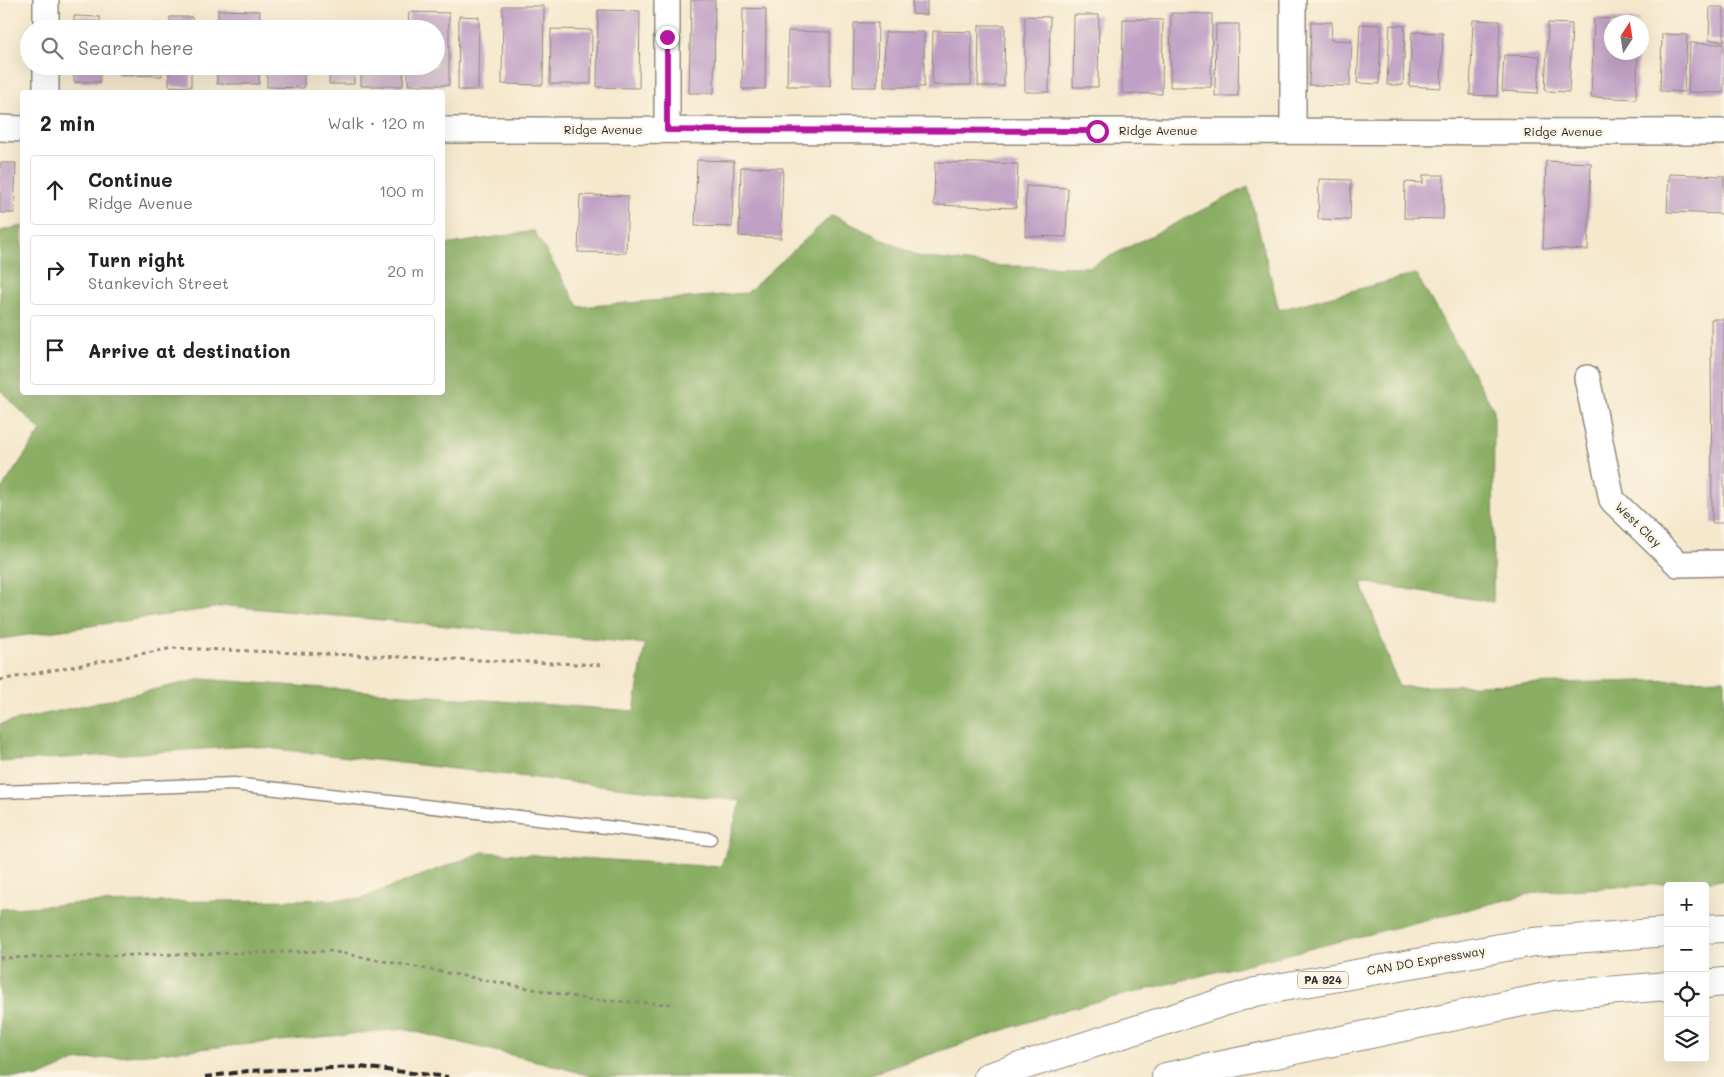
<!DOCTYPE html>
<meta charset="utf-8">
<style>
:root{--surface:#fff;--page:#f2f2f2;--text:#222;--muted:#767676;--line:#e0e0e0}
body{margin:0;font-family:Mali,sans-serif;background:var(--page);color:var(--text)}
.controls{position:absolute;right:15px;bottom:15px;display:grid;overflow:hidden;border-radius:5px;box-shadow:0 5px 20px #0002}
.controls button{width:45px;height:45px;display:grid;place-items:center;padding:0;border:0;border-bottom:1px solid var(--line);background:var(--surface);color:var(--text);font:25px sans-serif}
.compass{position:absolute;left:1604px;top:15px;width:45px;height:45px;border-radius:50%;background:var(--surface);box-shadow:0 5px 20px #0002;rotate:12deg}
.stop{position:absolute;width:15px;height:15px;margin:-11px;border:4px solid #b5179e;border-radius:50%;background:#fff}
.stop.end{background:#b5179e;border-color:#fff;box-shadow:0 1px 5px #0008}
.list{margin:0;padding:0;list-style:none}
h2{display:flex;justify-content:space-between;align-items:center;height:65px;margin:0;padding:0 20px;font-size:21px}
h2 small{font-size:16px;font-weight:400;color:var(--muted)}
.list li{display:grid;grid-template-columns:32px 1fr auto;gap:15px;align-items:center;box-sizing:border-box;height:70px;margin:0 10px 10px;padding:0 10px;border:1px solid var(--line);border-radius:5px}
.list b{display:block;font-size:19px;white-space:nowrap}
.list p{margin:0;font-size:16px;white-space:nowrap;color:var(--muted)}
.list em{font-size:16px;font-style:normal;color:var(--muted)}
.icon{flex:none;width:28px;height:28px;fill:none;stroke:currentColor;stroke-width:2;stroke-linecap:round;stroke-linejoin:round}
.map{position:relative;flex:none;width:1724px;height:1077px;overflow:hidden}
.search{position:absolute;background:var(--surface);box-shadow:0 5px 20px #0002;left:20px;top:20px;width:425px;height:55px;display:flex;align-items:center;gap:12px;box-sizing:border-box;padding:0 18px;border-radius:28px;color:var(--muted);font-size:19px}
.panel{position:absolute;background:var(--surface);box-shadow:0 5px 20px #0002;left:20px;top:90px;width:425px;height:305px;border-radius:5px}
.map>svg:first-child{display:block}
</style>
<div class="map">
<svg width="1724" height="1077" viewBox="0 0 1724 1077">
<rect width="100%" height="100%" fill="#fcf5e5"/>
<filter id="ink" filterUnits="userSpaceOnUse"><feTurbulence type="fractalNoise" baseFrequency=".02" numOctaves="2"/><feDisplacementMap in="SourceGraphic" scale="10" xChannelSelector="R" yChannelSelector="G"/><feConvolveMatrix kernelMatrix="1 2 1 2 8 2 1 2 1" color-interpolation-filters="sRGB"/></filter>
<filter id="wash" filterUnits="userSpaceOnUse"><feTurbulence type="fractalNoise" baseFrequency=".0096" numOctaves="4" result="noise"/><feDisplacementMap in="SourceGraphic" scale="20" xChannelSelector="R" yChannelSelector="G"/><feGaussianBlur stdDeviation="1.12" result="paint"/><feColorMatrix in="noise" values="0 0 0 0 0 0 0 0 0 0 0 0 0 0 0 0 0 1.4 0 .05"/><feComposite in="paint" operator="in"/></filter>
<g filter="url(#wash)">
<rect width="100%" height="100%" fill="#f5e8cd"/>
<!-- forest -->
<path fill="#8aae63" stroke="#5a6c47" d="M1248,187L1279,310L1416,274L1494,410L1493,602L1361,582L1399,687L1724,679V880L1538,892L1067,1009L862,1077H594L545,1063L404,1029L75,1061L38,1077H0V909L87,903L360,899L483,852L721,867L741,801L250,746L0,762V724L202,679L634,711L645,644L228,606L0,639V491L41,431L0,390V231L22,226V392H442V247L445,245L534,231L579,307L747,293L832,215L920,257L1003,266L1089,267Z"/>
<g id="blocks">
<!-- building -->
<path fill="#c0a1c5" d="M691,0H715L714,93H689Z
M912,0H927V15L912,14Z
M503,6H544L543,85L502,84Z
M1710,7H1724V41L1709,40Z
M743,8L766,9L765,89H742Z
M218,10L260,11L259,29H218Z
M598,10L640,11L639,88L597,87Z
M409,12L449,13V85H408V66H436V29H408Z
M1171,13L1212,14L1211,87H1170Z
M1074,15H1099L1098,87H1073Z
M74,16L100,17V29H74Z
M459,16L479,17L478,90H458Z
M1025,16L1050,17L1049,92H1025Z
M170,17H192V29H170Z
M1594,18L1639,20V22H1612V52H1638L1636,99L1591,97Z
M1123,19L1163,20L1162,94L1122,93Z
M1473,20L1500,21L1497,96L1470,95Z
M1311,22H1332L1331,40L1352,41L1350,86L1309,85Z
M119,23H162V29H118Z
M268,23L304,24V29H268Z
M854,23H878L877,87H853Z
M1548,23L1572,24L1569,92L1545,91Z
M1216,24H1239L1238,96H1215Z
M1360,24L1381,25L1379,84L1357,83Z
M979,25H1005L1004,86H978Z
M1390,25L1405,26L1403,85H1387Z
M551,29L592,30L591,84H550Z
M788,31L830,32V86H787Z
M933,31L972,32L971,85H932Z
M885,32H924V87H884Z
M1412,32L1443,33L1441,88L1409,86Z
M1662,34L1687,35L1684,92L1660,91Z
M1690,43L1724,44V93L1688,92Z
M1504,55L1540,56L1538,93L1502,91Z
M74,66H100V82H74Z
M118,66H162V76L118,75Z
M169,66H191V87L169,86Z
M217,66H259V84H217Z
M267,66H304V88L267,87Z
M330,66H354V84H329Z
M361,66H404L403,86H361Z
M697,160L734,161L732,227L695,226Z
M1546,161L1591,163L1588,250L1543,248Z
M935,162L1018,164L1016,208L934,205Z
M0,163H16L14,213H0Z
M741,167L783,168L781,238L739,236Z
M1669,174L1724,176V214L1667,212Z
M1423,175H1444L1443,219L1404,218L1405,182L1423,183Z
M1319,179L1351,180L1350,220L1318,219Z
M1026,186L1068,188L1066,237L1025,236Z
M580,195L628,196L626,253L578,252Z
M1711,319H1724V523H1712Z"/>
</g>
</g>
<g filter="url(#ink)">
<use href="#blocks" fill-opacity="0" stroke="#908a7c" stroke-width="1"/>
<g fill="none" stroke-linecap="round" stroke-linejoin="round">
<defs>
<path id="lane" d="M0,792L234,784L710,839"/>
<path id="street" d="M667,0V130
M1293,0V131
M46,29V0
M46,92V66
M0,128L22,129
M442,130L1724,132
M1587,378L1612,500L1678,564L1724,563"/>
<path id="primary" d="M1705,929L1724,928
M1705,984L1724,982
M988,1077L1255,992L1533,942L1668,932
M1166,1077L1556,995L1668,986"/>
</defs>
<!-- lane casing -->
<use href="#lane" stroke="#908a7c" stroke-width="15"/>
<!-- street casing -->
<use href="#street" stroke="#908a7c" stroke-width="28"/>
<!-- primary casing -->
<use href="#primary" stroke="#908a7c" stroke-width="30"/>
<!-- path -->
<path stroke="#908a7c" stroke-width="3" stroke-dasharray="4 4" stroke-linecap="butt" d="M0,680L173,648L605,665
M0,958L330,951L592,1000L671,1004"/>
<!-- lane -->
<use href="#lane" stroke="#fff" stroke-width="12"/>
<!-- street -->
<use href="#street" stroke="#fff" stroke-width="25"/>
<!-- primary -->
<use href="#primary" stroke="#fff" stroke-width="28"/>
<!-- rail -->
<path stroke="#2b2b2b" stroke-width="4" stroke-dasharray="8 4" stroke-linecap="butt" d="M205,1077L248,1071L360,1067L448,1077"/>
</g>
</g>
<g fill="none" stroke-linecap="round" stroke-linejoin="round" filter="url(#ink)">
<!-- route -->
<path stroke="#b5179e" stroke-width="6" d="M667,37V130L1097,131"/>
</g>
<g text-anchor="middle" stroke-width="5" stroke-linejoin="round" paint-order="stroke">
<!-- shield labels -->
<rect fill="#fcf5e5" stroke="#6a6863" stroke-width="1" x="1298" y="971.5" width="50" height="17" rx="4"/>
<g font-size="11" font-weight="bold" fill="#2b2b2b">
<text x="1323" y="984">PA 924</text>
</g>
<!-- street labels -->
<g font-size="12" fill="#2b2b2b" stroke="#fcf5e5">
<text x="603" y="134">Ridge Avenue</text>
<text x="1158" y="135">Ridge Avenue</text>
<text x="1563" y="136">Ridge Avenue</text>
<text transform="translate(1638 525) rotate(44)" y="4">West Clay</text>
<text transform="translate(1426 961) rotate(-10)" y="4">CAN DO Expressway</text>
</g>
</g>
</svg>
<div class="controls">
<button>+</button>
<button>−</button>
<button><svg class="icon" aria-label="locate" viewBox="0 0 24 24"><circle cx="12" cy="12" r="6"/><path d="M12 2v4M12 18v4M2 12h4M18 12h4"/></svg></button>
<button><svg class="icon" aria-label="layers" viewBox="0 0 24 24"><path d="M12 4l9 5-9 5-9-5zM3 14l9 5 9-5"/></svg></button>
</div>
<svg class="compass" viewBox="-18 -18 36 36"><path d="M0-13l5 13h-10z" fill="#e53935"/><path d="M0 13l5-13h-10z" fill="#767676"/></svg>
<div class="stop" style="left:1097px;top:131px"></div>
<div class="stop end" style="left:667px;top:37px"></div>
<div class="search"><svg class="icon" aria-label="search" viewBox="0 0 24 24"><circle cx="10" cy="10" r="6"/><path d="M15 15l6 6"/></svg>Search here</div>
<section class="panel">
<h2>2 min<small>Walk · 120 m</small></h2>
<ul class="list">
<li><svg class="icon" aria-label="ahead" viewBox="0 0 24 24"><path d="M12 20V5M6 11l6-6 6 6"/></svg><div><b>Continue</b><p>Ridge Avenue</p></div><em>100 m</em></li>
<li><svg class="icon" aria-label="right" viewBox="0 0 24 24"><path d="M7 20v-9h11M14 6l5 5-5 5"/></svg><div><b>Turn right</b><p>Stankevich Street</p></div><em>20 m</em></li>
<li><svg class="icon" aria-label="arrive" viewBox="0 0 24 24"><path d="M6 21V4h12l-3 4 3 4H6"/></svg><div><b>Arrive at destination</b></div></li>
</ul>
</section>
</div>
